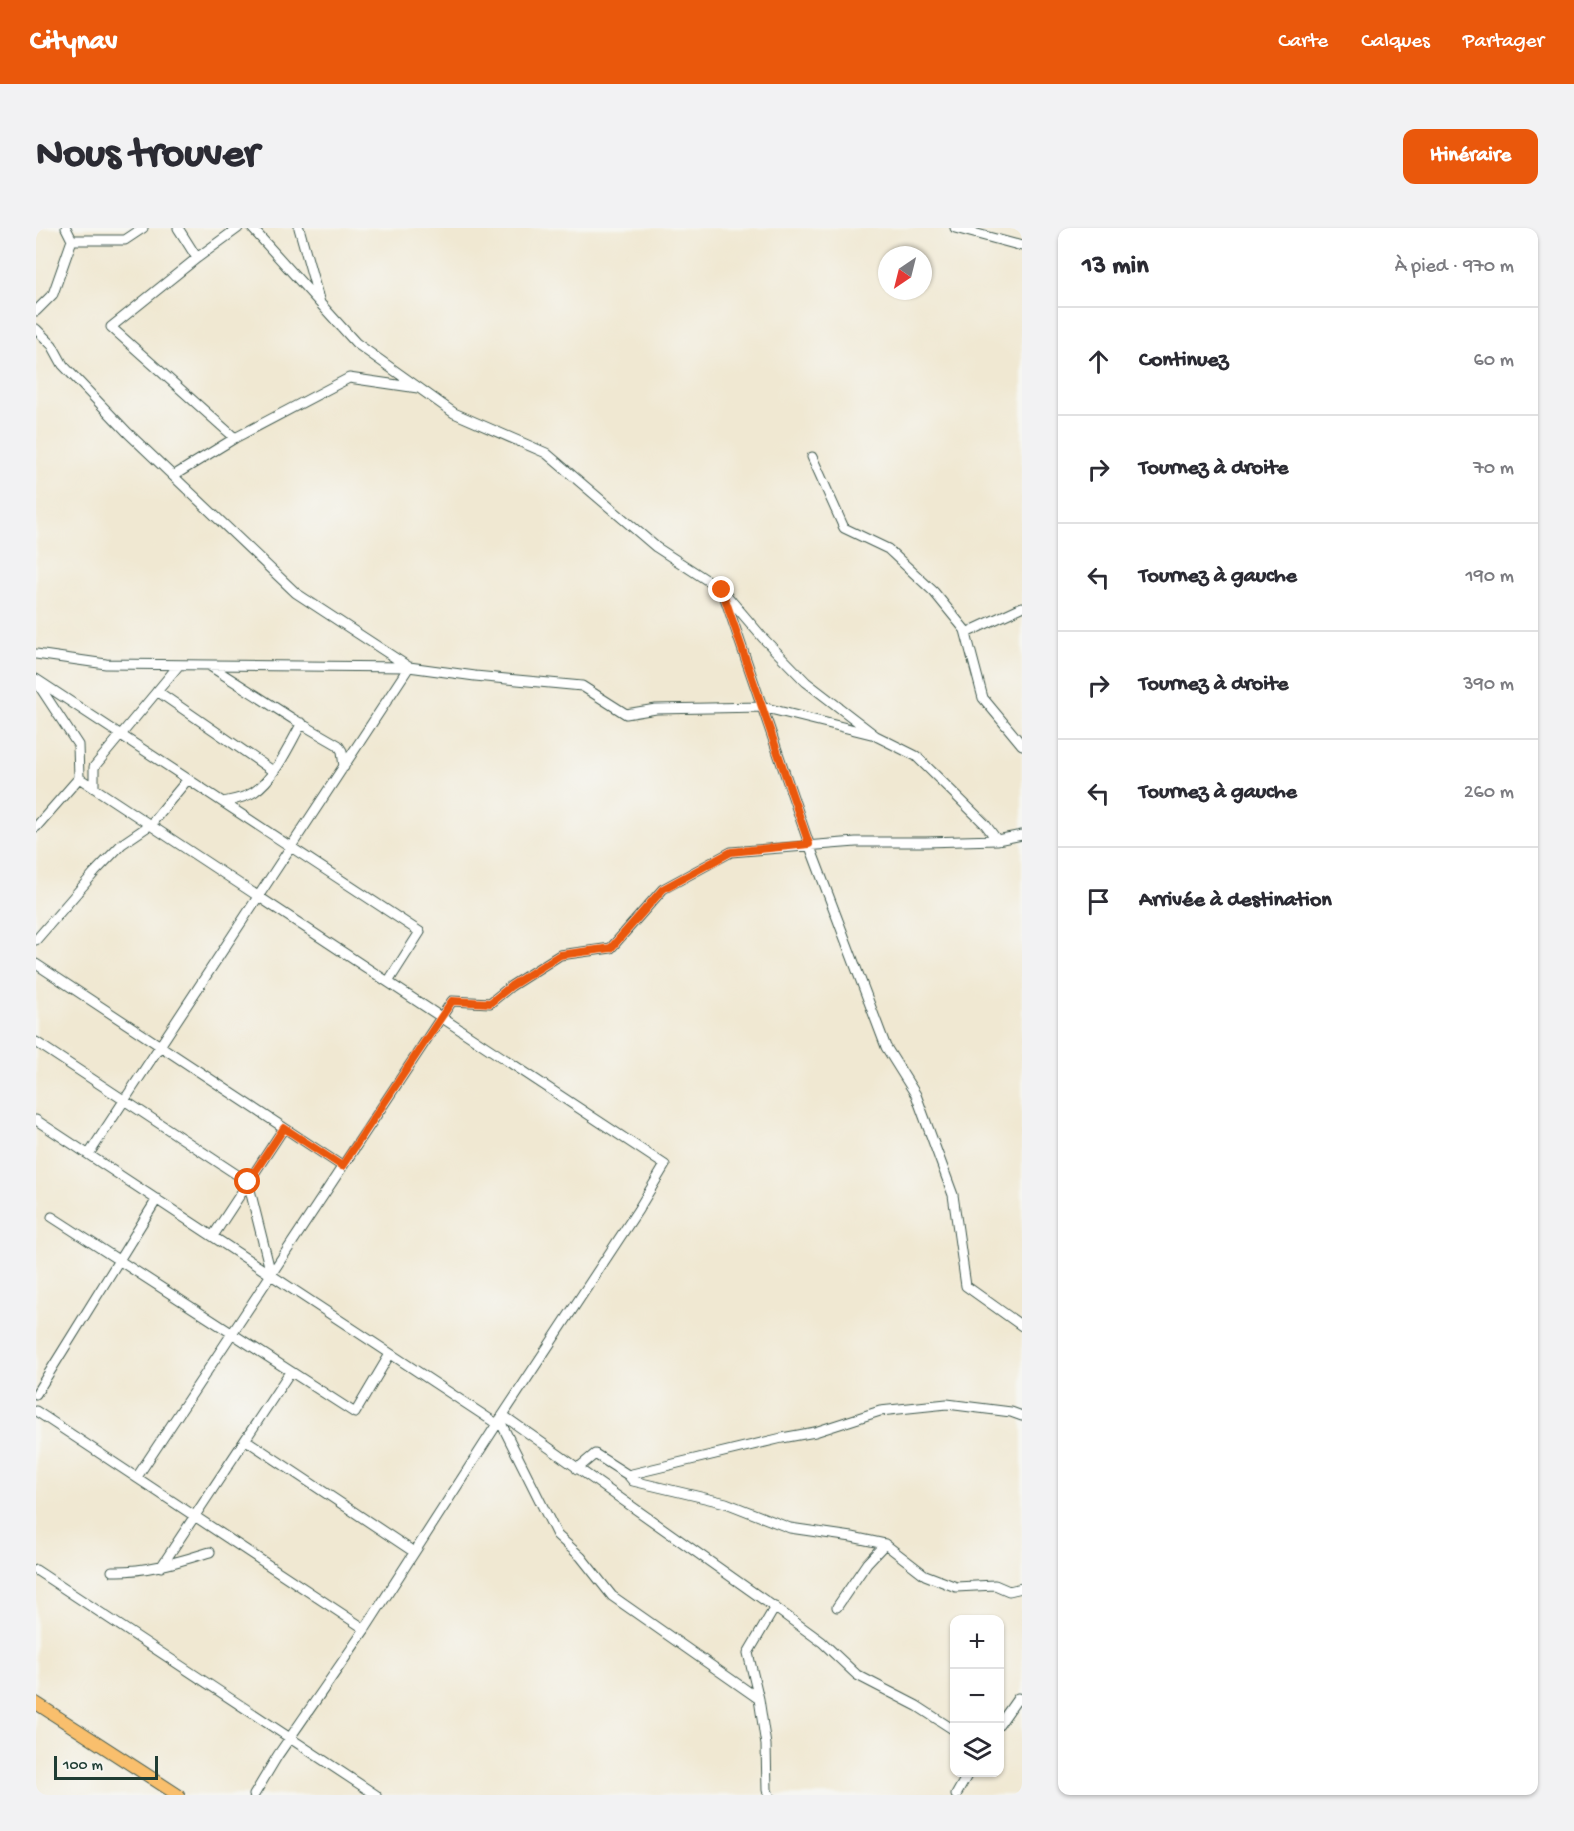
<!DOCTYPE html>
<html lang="fr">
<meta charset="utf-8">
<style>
:root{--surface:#fff;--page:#f2f2f3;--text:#2b2b33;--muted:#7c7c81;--line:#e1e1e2;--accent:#ea580c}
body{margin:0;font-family:"Gochi Hand",sans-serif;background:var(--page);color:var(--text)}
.controls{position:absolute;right:18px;bottom:18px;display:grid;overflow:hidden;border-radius:12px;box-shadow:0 2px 4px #0004}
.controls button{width:54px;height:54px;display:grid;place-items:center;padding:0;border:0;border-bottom:2px solid var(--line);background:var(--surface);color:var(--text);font:30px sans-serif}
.compass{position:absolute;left:842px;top:18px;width:54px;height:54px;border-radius:50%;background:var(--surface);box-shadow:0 2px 4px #0004;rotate:215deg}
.scale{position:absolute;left:18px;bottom:15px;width:104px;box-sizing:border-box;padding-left:6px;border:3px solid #1f3d34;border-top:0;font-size:16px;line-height:21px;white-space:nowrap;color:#1f3d34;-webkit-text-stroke:4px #f6f6f2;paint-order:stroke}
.stop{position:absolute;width:18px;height:18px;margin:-14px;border:4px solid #ea580c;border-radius:50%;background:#fff}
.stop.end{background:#ea580c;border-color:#fff;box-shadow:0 2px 6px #0008}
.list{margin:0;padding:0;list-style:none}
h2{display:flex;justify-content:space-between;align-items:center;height:78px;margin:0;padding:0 24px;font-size:26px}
h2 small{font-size:20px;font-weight:400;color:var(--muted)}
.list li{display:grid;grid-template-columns:39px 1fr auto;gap:18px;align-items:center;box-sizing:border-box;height:108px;padding:0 24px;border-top:2px solid var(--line)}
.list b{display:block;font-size:22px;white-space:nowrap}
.list em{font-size:20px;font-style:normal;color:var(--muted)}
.icon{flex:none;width:33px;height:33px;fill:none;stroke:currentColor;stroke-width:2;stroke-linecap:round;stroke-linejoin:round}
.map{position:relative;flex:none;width:986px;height:1567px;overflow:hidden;border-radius:12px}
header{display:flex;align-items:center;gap:36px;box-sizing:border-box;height:84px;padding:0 30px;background:var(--accent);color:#fff}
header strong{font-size:28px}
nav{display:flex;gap:33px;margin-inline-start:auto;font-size:21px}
.intro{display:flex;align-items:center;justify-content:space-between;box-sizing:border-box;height:144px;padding:0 36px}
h1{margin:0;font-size:42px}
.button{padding:15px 27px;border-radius:12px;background:var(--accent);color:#fff;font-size:21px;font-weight:700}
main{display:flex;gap:36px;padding:0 36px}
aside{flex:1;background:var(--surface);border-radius:12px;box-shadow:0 2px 4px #0004}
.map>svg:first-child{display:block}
</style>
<header>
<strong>Citynav</strong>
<nav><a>Carte</a><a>Calques</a><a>Partager</a></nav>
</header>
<div class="intro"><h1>Nous trouver</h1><a class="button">Itinéraire</a></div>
<main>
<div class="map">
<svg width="986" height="1567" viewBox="0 0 986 1567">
<rect width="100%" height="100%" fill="#f6f6f2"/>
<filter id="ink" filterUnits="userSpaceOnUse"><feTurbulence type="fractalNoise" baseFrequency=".0167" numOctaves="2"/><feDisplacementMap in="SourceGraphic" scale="12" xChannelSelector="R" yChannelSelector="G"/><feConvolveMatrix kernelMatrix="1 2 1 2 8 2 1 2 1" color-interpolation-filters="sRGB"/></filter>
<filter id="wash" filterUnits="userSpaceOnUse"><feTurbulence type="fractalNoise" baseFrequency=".008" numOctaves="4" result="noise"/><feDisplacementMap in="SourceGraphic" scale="24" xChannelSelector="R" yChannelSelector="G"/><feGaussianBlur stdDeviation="1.35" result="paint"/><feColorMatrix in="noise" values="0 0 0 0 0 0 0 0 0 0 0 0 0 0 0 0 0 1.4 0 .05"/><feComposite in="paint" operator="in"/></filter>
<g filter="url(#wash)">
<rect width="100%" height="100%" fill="#f0e8d2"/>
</g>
<g filter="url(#ink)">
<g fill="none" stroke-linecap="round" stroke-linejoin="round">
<defs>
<path id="minor" d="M30,0L36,12H89L107,0
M142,0L161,30
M216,0L320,115L418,185L510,225L620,319L686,362L727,410L770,454L840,508L880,528L949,596L961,612
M263,0L284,75
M919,0L986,18
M0,83L17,66L36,12
M0,101L16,117L27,137L92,205L260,365L373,439L53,926
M199,210L75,99L161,30L202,0
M776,229L808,300L852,321L898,364L929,402L947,470L986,517
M137,248L199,210L313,150L382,160
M688,367L773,616L850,819L880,867L917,967L930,1058L986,1098
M930,405L986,379
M0,426L70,436L373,439L439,448L546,458L590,486L620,481L726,479L835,506
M174,438L257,491L302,517L306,523L308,539
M0,451L384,704L352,754
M121,463L237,543
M43,550L629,937L602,982L461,1196L329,1401L242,1527L218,1567
M58,560V539L143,437
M187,574C197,572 209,570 218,564C240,549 253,517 266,495
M0,599L43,550L42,517L0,453
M0,712L59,644L86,616L114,597L152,551
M0,736L306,938
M0,814L212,954L235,1046
M0,892L461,1196
M16,989L319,1185L354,1126
M177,1008L248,900
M0,1166L121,971
M0,1183L329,1401
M468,1188L745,1384L786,1414L821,1447L881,1478L918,1502
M464,1193L521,1307L545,1329L576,1368L723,1471L730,1517L731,1562L733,1567
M210,1212L378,1324
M541,1241L559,1226L592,1247L597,1253L690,1275L754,1300L816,1309L849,1316L889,1347L920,1359L959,1357L973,1363L986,1360
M592,1247L746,1210L779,1204L844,1183L911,1176L975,1184L986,1188
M101,1249L416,773L454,775L475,758L524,727L575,720L627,661L695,624L820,614H890L961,612L986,607
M125,1339L254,1144
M0,1342L340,1567
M76,1343C111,1344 141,1334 174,1324
M801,1379L831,1335L849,1316
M723,1471L712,1425L739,1379
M963,1497L982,1470L986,1473
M920,1567L933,1544"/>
<path id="major" d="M0,1475L142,1567"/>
</defs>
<!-- minor casing -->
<use href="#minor" stroke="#3e574c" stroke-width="11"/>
<!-- major casing -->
<use href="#major" stroke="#3e574c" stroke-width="14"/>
<!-- minor -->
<use href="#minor" stroke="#fff" stroke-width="9"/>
<!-- major -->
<use href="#major" stroke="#f9bf6d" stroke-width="12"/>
</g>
</g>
<g fill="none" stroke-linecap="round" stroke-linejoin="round" filter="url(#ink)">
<!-- route -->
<path stroke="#ea580c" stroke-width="8" d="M212,954L248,900L306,938L416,773L454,775L475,758L524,727L575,720L627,661L695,624L773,616L686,362"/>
</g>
</svg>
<div class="controls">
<button>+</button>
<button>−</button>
<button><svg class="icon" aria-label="layers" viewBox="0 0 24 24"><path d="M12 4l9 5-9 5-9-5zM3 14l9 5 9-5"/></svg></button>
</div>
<svg class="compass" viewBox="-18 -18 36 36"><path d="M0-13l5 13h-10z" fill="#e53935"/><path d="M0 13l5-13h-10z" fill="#7c7c81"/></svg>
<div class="scale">100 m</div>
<div class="stop" style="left:212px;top:954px"></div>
<div class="stop end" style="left:686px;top:362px"></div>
</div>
<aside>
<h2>13 min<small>À pied · 970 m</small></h2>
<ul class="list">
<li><svg class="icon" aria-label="ahead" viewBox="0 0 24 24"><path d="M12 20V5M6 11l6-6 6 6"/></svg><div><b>Continuez</b></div><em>60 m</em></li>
<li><svg class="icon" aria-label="right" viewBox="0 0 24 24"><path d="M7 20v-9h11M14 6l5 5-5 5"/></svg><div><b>Tournez à droite</b></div><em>70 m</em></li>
<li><svg class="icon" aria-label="left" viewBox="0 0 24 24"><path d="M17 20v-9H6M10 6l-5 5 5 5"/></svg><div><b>Tournez à gauche</b></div><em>190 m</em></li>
<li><svg class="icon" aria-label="right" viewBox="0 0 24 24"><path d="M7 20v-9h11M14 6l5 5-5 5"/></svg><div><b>Tournez à droite</b></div><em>390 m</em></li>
<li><svg class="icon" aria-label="left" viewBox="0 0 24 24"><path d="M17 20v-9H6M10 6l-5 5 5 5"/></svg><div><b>Tournez à gauche</b></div><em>260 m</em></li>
<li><svg class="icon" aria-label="arrive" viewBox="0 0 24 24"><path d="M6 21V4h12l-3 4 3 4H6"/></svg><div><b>Arrivée à destination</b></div></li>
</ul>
</aside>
</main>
